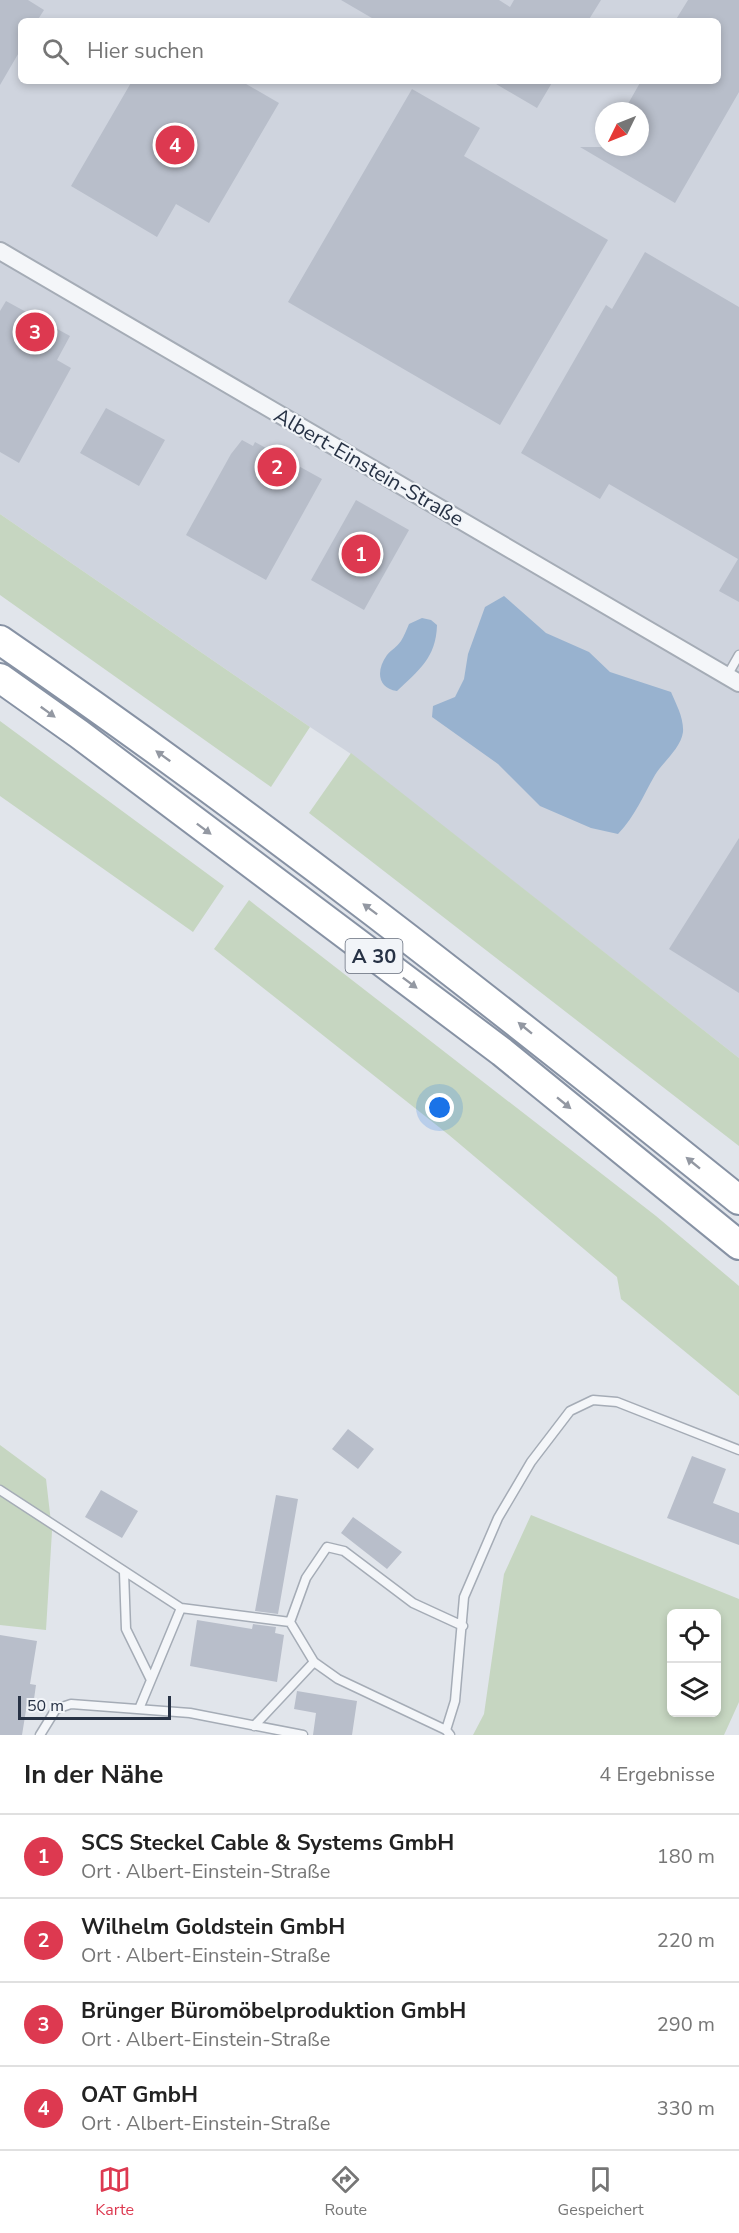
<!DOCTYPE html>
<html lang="de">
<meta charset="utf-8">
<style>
:root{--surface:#fff;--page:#f2f2f2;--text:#222;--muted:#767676;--line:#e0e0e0;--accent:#dd3950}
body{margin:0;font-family:"Nunito Sans",sans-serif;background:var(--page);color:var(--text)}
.controls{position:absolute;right:18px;bottom:18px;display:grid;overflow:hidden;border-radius:9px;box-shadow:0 3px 9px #0003}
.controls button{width:54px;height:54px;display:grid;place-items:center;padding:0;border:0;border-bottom:2px solid var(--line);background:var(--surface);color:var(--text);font:30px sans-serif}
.compass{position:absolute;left:595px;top:102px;width:54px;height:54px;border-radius:50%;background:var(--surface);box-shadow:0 3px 9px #0003;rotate:227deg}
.scale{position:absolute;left:18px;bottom:15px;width:153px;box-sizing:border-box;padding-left:6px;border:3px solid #273245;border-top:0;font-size:16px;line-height:21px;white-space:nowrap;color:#273245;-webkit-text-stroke:4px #f1f4f8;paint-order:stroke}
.you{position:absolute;left:440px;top:1108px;width:21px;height:21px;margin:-15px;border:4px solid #fff;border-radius:50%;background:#1a73e8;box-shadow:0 0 0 9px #1a73e833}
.badge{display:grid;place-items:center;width:39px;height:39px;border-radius:50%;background:var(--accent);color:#fff;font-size:20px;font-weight:700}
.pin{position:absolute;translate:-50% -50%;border:3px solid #fff;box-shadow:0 2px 6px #0006}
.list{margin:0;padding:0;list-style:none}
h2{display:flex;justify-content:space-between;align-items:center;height:78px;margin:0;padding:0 24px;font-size:26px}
h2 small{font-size:20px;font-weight:400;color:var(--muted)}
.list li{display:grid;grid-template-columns:39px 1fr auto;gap:18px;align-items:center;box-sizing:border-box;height:84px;padding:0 24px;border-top:2px solid var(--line)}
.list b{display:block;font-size:22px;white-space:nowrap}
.list p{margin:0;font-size:20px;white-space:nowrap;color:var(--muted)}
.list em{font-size:20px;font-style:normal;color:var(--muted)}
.icon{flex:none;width:33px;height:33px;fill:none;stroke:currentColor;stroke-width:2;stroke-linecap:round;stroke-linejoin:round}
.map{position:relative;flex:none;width:739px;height:1735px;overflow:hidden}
.search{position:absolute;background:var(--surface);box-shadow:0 3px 9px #0003;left:18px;right:18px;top:18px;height:66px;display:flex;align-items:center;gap:15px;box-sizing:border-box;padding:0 21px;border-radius:9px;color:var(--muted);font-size:22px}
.sheet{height:414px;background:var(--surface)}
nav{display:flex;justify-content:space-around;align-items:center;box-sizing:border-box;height:84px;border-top:2px solid var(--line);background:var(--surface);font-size:16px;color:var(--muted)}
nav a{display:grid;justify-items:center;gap:3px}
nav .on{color:var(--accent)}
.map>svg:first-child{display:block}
</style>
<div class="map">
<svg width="739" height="1735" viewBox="0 0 739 1735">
<rect width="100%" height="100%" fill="#e1e5eb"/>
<!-- built -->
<path fill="#cfd4de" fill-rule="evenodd" d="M0,0H739V1058L351,754L310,727L0,514ZM21,21H718V81H21ZM604,111H640V147H604Z"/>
<!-- green -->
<path fill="#c6d6c1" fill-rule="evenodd" d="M0,514L310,727L271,787L0,595Z
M0,721L224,886L193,932L0,796Z
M351,753L739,1058V1146L309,813Z
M249,900L656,1216L739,1286V1396L621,1299L617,1277L449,1135L214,949Z
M0,1445L46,1479L52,1531L46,1630L0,1625Z
M531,1515L739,1599V1702L724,1735H473L484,1714L504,1574ZM672,1614H716V1712H672Z"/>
<!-- water -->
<path fill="#98b2cf" d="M504,596L546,633L589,652L610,672L671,692C676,704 684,718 683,732C681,748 663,762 655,775C643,796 635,816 618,834L591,828L540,806L498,764L432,717L433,706L455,697L464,679L468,654L485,607Z
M422,618L431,620L437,625C436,658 419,670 397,691C377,688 376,670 387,655C391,650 397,647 401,641C404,636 407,629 409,624Z"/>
<!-- building -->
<path fill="#b8beca" d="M0,0H28L44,10L37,21H21V49L0,85Z
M341,0H499L510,7L514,0H601L588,21H377Z
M688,0H739V92L675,203L580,147H640V111H624L641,81H718V21H675Z
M132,81H241L279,103L209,223L176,204L157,237L71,186Z
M491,81H553L537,108Z
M412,89L480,128L464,156L608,240L500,425L288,302Z
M645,252L739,307V602L719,591L738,559L609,484L600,499L521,453L606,305L612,309Z
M6,301L70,336L57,360L71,368L19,463L0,452V311Z
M106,408L165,440L139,486L80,453Z
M242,440L253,446L255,442L322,479L266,580L186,535L231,454Z
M356,500L409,530L364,610L311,580Z
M739,838V993L669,949Z
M348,1429L374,1449L358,1469L332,1449Z
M692,1456L726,1469L713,1503L739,1513V1545L667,1518Z
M101,1490L138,1511L122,1538L85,1517Z
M276,1495L298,1499L278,1614L255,1611Z
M353,1517L402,1552L387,1569L341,1533Z
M197,1620L252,1629L253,1624L276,1627L275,1633L284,1635L277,1682L190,1666Z
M0,1635L37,1641L30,1684L36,1685L33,1706L27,1704L22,1735H0Z
M297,1691L357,1701L352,1735H313L316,1713L294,1709Z"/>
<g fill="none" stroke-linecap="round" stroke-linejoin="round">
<defs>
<path id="lane" d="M727,676L739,655
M0,1490L181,1608L290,1622L314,1662L338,1679L446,1730L450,1735
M124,1572L126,1629L150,1678
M290,1622L306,1578L327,1547L344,1551L413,1603L463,1626
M139,1709L181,1608
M254,1726L314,1662
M446,1730L455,1701L464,1597L498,1518L531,1462L570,1411L593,1400L617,1402L739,1450
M40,1735L56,1709L71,1704L190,1713L303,1735"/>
<path id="street" d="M0,251L739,683"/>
<path id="highway" d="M0,640C255,815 498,1006 739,1200
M0,678L79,734L502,1052L739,1245"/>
</defs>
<!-- lane casing -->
<use href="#lane" stroke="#a5acb6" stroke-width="11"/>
<!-- street casing -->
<use href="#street" stroke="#a5acb6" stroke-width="20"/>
<!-- highway casing -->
<use href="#highway" stroke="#8792a4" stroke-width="32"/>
<!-- lane -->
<use href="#lane" stroke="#f4f6f9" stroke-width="8"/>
<!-- street -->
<use href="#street" stroke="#f4f6f9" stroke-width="16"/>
<!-- highway -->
<use href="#highway" stroke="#fff" stroke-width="28"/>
</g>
<!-- one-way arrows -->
<defs><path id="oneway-solid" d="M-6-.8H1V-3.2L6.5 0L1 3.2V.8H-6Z" transform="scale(1.5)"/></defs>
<g fill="#9398a2">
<use href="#oneway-solid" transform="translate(48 712) rotate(36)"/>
<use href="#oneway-solid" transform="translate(163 756) rotate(-144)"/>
<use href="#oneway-solid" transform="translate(204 829) rotate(37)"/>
<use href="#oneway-solid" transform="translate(370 909) rotate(-143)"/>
<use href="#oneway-solid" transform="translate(410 983) rotate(37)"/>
<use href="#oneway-solid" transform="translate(525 1028) rotate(-141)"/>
<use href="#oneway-solid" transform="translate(564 1103) rotate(39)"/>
<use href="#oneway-solid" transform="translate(693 1163) rotate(-141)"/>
</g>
<g text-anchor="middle" stroke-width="4.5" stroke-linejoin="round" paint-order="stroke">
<!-- shield labels -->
<rect fill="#f1f4f8" stroke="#646c7b" stroke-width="1.5" x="345.5" y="939" width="57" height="34" rx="4.5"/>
<g font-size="20" font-weight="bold" fill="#273245">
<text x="374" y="963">A 30</text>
</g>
<!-- street labels -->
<g font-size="21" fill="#273245" stroke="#f1f4f8">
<text transform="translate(369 467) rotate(30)" y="7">Albert-Einstein-Straße</text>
</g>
</g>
</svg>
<div class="controls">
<button><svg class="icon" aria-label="locate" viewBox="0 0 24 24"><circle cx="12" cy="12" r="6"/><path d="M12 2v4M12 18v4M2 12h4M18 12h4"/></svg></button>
<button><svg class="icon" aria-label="layers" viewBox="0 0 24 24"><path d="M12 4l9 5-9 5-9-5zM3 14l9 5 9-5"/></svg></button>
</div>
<svg class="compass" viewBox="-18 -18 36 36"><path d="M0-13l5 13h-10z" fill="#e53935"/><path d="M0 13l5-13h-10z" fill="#767676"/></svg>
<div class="scale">50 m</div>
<div class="you"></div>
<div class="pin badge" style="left:361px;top:554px">1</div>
<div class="pin badge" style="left:277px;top:467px">2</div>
<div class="pin badge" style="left:35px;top:332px">3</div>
<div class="pin badge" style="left:175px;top:145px">4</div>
<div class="search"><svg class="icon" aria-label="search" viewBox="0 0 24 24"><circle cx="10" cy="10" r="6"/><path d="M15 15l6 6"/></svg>Hier suchen</div>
</div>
<section class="sheet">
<h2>In der Nähe<small>4 Ergebnisse</small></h2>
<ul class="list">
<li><span class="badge">1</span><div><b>SCS Steckel Cable &amp; Systems GmbH</b><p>Ort · Albert-Einstein-Straße</p></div><em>180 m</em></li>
<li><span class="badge">2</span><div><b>Wilhelm Goldstein GmbH</b><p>Ort · Albert-Einstein-Straße</p></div><em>220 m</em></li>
<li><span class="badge">3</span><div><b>Brünger Büromöbelproduktion GmbH</b><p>Ort · Albert-Einstein-Straße</p></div><em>290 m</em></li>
<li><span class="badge">4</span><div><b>OAT GmbH</b><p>Ort · Albert-Einstein-Straße</p></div><em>330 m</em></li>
</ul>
</section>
<nav>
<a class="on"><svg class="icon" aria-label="map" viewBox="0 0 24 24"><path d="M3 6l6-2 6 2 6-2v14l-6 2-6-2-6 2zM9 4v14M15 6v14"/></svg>Karte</a>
<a><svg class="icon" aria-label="directions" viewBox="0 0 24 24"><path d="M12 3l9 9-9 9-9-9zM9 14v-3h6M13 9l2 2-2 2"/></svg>Route</a>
<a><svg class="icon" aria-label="saved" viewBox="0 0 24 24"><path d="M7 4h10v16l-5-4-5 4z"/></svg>Gespeichert</a>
</nav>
